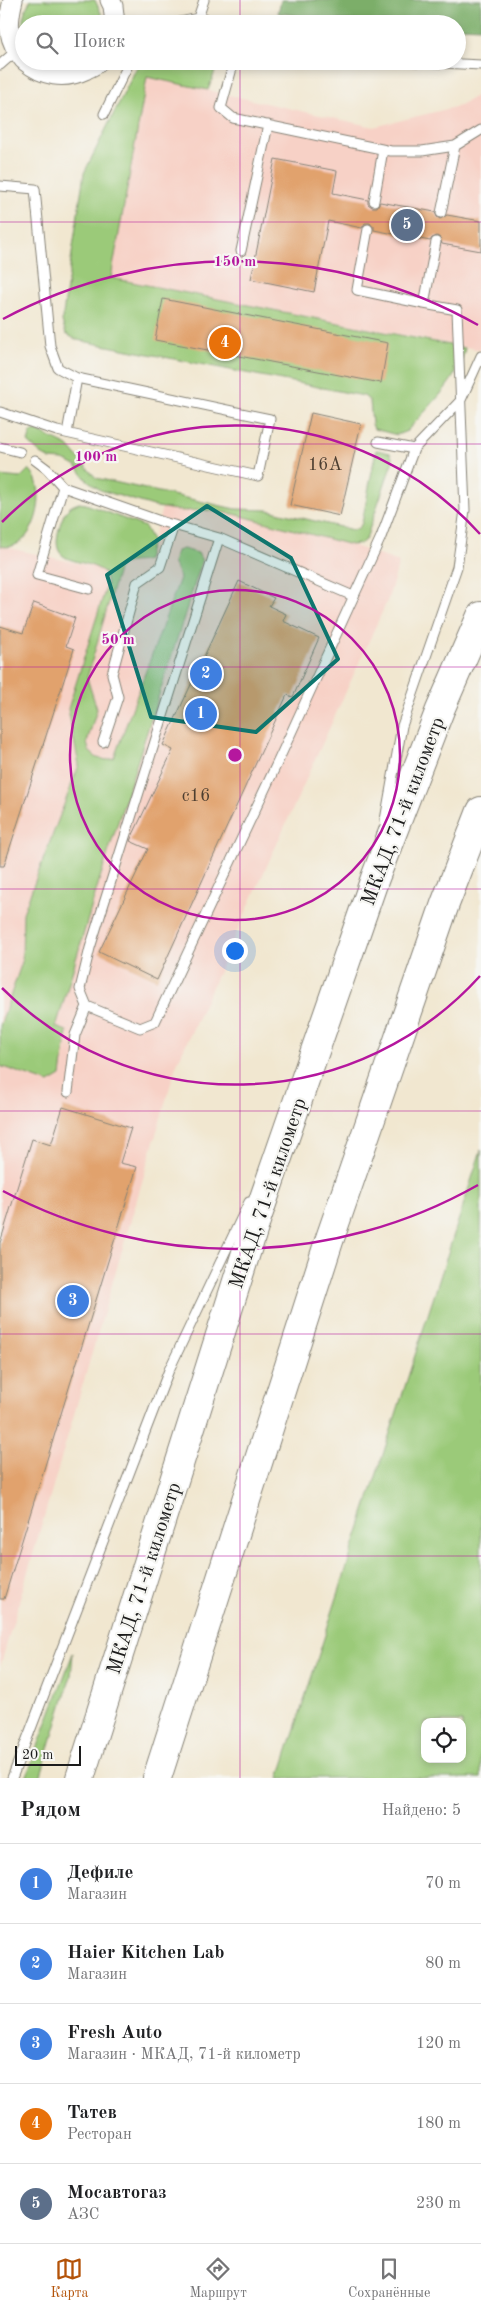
<!DOCTYPE html>
<html lang="ru">
<meta charset="utf-8">
<style>
:root{--surface:#fff;--page:#f6f6f6;--text:#202124;--muted:#757577;--line:#e0e0e0;--accent:#b45309}
body{margin:0;font-family:"Old Standard TT",serif;background:var(--page);color:var(--text)}
.controls{position:absolute;right:15px;bottom:15px;display:grid;overflow:hidden;border-radius:10px;box-shadow:0 2px 8px #0003}
.controls button{width:45px;height:45px;display:grid;place-items:center;padding:0;border:0;border-bottom:1px solid var(--line);background:var(--surface);color:var(--text);font:25px sans-serif}
.scale{position:absolute;left:15px;bottom:12px;width:66px;box-sizing:border-box;padding-left:5px;border:2px solid #1c1c1c;border-top:0;font-size:14px;line-height:18px;white-space:nowrap;color:#1c1c1c;-webkit-text-stroke:4px #f6f6f2;paint-order:stroke}
.you{position:absolute;left:234px;top:950px;width:18px;height:18px;margin:-12px;border:4px solid #fff;border-radius:50%;background:#1a73e8;box-shadow:0 0 0 8px #1a73e833}
.badge{display:grid;place-items:center;width:32px;height:32px;border-radius:50%;background:var(--accent);color:#fff;font-size:16px;font-weight:700}
.pin{position:absolute;translate:-50% -50%;border:2px solid #fff;box-shadow:0 1px 5px #0006}
.list{margin:0;padding:0;list-style:none}
h2{display:flex;justify-content:space-between;align-items:center;height:65px;margin:0;padding:0 20px;font-size:21px}
h2 small{font-size:16px;font-weight:400;color:var(--muted)}
.list li{display:grid;grid-template-columns:32px 1fr auto;gap:15px;align-items:center;box-sizing:border-box;height:80px;padding:0 20px;border-top:1px solid var(--line)}
.list b{display:block;font-size:19px;white-space:nowrap}
.list p{margin:0;font-size:16px;white-space:nowrap;color:var(--muted)}
.list em{font-size:16px;font-style:normal;color:var(--muted)}
.icon{flex:none;width:28px;height:28px;fill:none;stroke:currentColor;stroke-width:2;stroke-linecap:round;stroke-linejoin:round}
.map{position:relative;flex:none;width:481px;height:1778px;overflow:hidden}
.search{position:absolute;background:var(--surface);box-shadow:0 2px 8px #0003;left:15px;right:15px;top:15px;height:55px;display:flex;align-items:center;gap:12px;box-sizing:border-box;padding:0 18px;border-radius:28px;color:var(--muted);font-size:19px}
.sheet{height:465px;background:var(--surface)}
nav{display:flex;justify-content:space-around;align-items:center;box-sizing:border-box;height:70px;border-top:1px solid var(--line);background:var(--surface);font-size:14px;color:var(--muted)}
nav a{display:grid;justify-items:center;gap:2px}
nav .on{color:var(--accent)}
.map>svg:first-child{display:block}
</style>
<div class="map">
<svg width="481" height="1778" viewBox="0 0 481 1778">
<rect width="100%" height="100%" fill="#f6f6f2"/>
<filter id="ink" filterUnits="userSpaceOnUse"><feTurbulence type="fractalNoise" baseFrequency=".02" numOctaves="2"/><feDisplacementMap in="SourceGraphic" scale="10" xChannelSelector="R" yChannelSelector="G"/><feConvolveMatrix kernelMatrix="1 2 1 2 8 2 1 2 1" color-interpolation-filters="sRGB"/></filter>
<filter id="wash" filterUnits="userSpaceOnUse"><feTurbulence type="fractalNoise" baseFrequency=".0096" numOctaves="4" result="noise"/><feDisplacementMap in="SourceGraphic" scale="20" xChannelSelector="R" yChannelSelector="G"/><feGaussianBlur stdDeviation="1.12" result="paint"/><feColorMatrix in="noise" values="0 0 0 0 0 0 0 0 0 0 0 0 0 0 0 0 0 1.4 0 .05"/><feComposite in="paint" operator="in"/></filter>
<g filter="url(#wash)">
<rect width="100%" height="100%" fill="#f1e7d0"/>
<!-- built -->
<path fill="#f7d1c6" d="M147,77L374,127L459,106L481,93V350L111,278Z
M162,508L182,511L205,510L234,514L351,545L399,562L388,599L176,1066L0,1667V546L94,567L147,560Z"/>
<!-- green -->
<path fill="#9bca79" stroke="#5c734a" fill-rule="evenodd" d="M31,0H95L102,15L103,24H24V36C21,22 23,11 31,0Z
M140,61H219L208,90L147,77L111,278L465,348C458,382 429,406 407,431L397,435L374,429L372,424L370,401L364,396L77,340L66,334L62,321L84,173Z
M37,431L68,446L96,478L235,509L268,510L353,530L359,528L362,523L376,450L390,453L393,460L366,539L360,544L351,545L234,514L205,510L182,511L157,507L100,490L86,479L76,466L63,460L50,459L41,454L28,442L31,432Z
M29,469C51,489 34,555 0,546V476L20,478Z
M79,503L86,504L145,527L152,540L147,560C135,564 126,558 118,570L87,678L97,709L87,742L89,751L97,758L107,760L114,758L180,578L173,562L177,551L183,549L198,553L202,561L100,878L56,1027L67,1031L61,1076L49,1083L0,1066V1026L22,962L23,913L79,765L68,709L107,584L104,572C80,555 47,569 60,525C64,513 66,507 79,503Z
M481,1150V1778H279ZM425,1722H462V1759H425Z
M73,1653L71,1676L40,1778H26Z"/>
<!-- forest -->
<path fill="#7cae69" stroke="#4c6542" d="M281,0H481V28L457,27V24L329,20L278,13Z"/>
<g id="blocks">
<!-- building -->
<path fill="#e1a26d" d="M275,159L337,171L333,193L368,200V204L372,207H377L380,202L435,212L437,217L440,219L447,215L481,221V251L442,244L440,238L437,236L432,238L430,241L374,230V226L370,223H365L362,228L328,221L314,292L251,279Z
M163,299L388,343L381,383L155,340Z
M311,413L361,424L340,516L290,505Z
M239,581L274,598L269,606L286,614L283,621L319,638L293,697L287,695L157,980L99,952L148,849L130,841L173,750L163,745Z
M34,603L75,618L66,646L74,649L4,866H0V626L23,633Z
M63,1107L131,1128L120,1163L137,1167L4,1599H0V1243L32,1139L51,1145Z"/>
</g>
</g>
<g filter="url(#ink)">
<use href="#blocks" fill-opacity="0" stroke="#868276" stroke-width="1"/>
<g fill="none" stroke-linecap="round" stroke-linejoin="round">
<defs>
<path id="lane" d="M198,18L204,0
M171,24L198,18L232,24
M234,61L221,108L233,118L391,151H422L455,146
M402,61L481,65
M0,65L16,51
M104,114L130,61
M0,186L35,189L50,346L58,368L77,378L270,419L258,476L57,431L0,412
M374,201L383,150
M441,213L455,146L481,130
M368,229L357,290L424,304
M241,251L268,125
M67,433L77,378
M378,442L414,449
M0,447L20,452
M35,460L47,469L63,487L163,522L219,538L353,596
M63,487L37,575L89,589
M103,742L118,697L112,674L137,583L160,567L174,525
M385,820L402,726L457,567L465,510L457,310L424,304L436,242
M87,1006L80,989L90,948L219,538
M68,1092L75,1035L87,1006L140,1028L155,1022L280,757L381,537L414,449L461,400L481,356
M12,1778L169,1370L249,1202"/>
<path id="street" d="M13,0C7,24 7,40 24,60
M110,0L113,6L115,24
M25,61C43,76 64,80 85,70C90,67 95,66 99,61"/>
<path id="highway" d="M80,1778L257,1218L375,878L440,710L481,616
M157,1778L329,1241L445,904L481,811"/>
</defs>
<!-- lane casing -->
<use href="#lane" stroke="#868276" stroke-width="11"/>
<!-- street casing -->
<use href="#street" stroke="#868276" stroke-width="21"/>
<!-- highway casing -->
<use href="#highway" stroke="#868276" stroke-width="30"/>
<!-- lane -->
<use href="#lane" stroke="#fff" stroke-width="9"/>
<!-- street -->
<use href="#street" stroke="#fff" stroke-width="19"/>
<!-- highway -->
<use href="#highway" stroke="#fff" stroke-width="28"/>
</g>
</g>
<!-- marked area -->
<path fill="#0f766e" fill-opacity="0.2" stroke="#0f766e" stroke-width="4" stroke-linejoin="round" d="M207,506L291,558L338,659L256,732L151,717L107,575Z"/>
<!-- grid -->
<path fill="none" stroke="#b5179e" stroke-width="1" stroke-opacity="0.55" d="M240,0V24M240,61V1778M0,222H481M0,444H481M0,667H481M0,889H481M0,1111H481M0,1334H481M0,1556H481"/>
<!-- distance rings -->
<g fill="none" stroke="#b5179e" stroke-width="2.5">
<circle cx="235" cy="755" r="165"/>
<path d="M480 976A330 330 0 0 1 2 988M2 522A330 330 0 0 1 480 534"/>
<path d="M478 1185A494 494 0 0 1 3 1191M3 319A494 494 0 0 1 478 325"/>
</g>
<g text-anchor="middle" stroke-width="4.5" stroke-linejoin="round" paint-order="stroke">
<!-- number labels -->
<g font-size="18" fill="#4d3e30">
<text x="325" y="470">16А</text>
<text x="196" y="801">с16</text>
</g>
<!-- street labels -->
<g font-size="20" fill="#1c1c1c" stroke="#f6f6f2">
<text transform="translate(402 811) rotate(-69)" y="7">МКАД, 71-й километр</text>
<text transform="translate(267 1193) rotate(-71)" y="7">МКАД, 71-й километр</text>
<text transform="translate(143 1578) rotate(-72)" y="7">МКАД, 71-й километр</text>
</g>
</g>
<circle cx="235" cy="755" r="8" fill="#b5179e" stroke="#f6f6f2" stroke-width="2.5"/>
<g font-size="15" text-anchor="middle" font-weight="bold" fill="#b5179e" stroke="#f6f6f2" stroke-width="4.5" stroke-linejoin="round" paint-order="stroke">
<text x="235" y="266">150 m</text>
<text x="96" y="461">100 m</text>
<text x="118" y="644">50 m</text>
</g>
</svg>
<div class="controls">
<button><svg class="icon" aria-label="locate" viewBox="0 0 24 24"><circle cx="12" cy="12" r="6"/><path d="M12 2v4M12 18v4M2 12h4M18 12h4"/></svg></button>
</div>
<div class="scale">20 m</div>
<div class="you"></div>
<div class="pin badge" style="left:201px;top:714px;background:#3f7fe0">1</div>
<div class="pin badge" style="left:206px;top:674px;background:#3f7fe0">2</div>
<div class="pin badge" style="left:73px;top:1301px;background:#3f7fe0">3</div>
<div class="pin badge" style="left:225px;top:343px;background:#e8710a">4</div>
<div class="pin badge" style="left:407px;top:225px;background:#5c6f8a">5</div>
<div class="search"><svg class="icon" aria-label="search" viewBox="0 0 24 24"><circle cx="10" cy="10" r="6"/><path d="M15 15l6 6"/></svg>Поиск</div>
</div>
<section class="sheet">
<h2>Рядом<small>Найдено: 5</small></h2>
<ul class="list">
<li><span class="badge" style="background:#3f7fe0">1</span><div><b>Дефиле</b><p>Магазин</p></div><em>70 m</em></li>
<li><span class="badge" style="background:#3f7fe0">2</span><div><b>Haier Kitchen Lab</b><p>Магазин</p></div><em>80 m</em></li>
<li><span class="badge" style="background:#3f7fe0">3</span><div><b>Fresh Auto</b><p>Магазин · МКАД, 71-й километр</p></div><em>120 m</em></li>
<li><span class="badge" style="background:#e8710a">4</span><div><b>Татев</b><p>Ресторан</p></div><em>180 m</em></li>
<li><span class="badge" style="background:#5c6f8a">5</span><div><b>Мосавтогаз</b><p>АЗС</p></div><em>230 m</em></li>
</ul>
</section>
<nav>
<a class="on"><svg class="icon" aria-label="map" viewBox="0 0 24 24"><path d="M3 6l6-2 6 2 6-2v14l-6 2-6-2-6 2zM9 4v14M15 6v14"/></svg>Карта</a>
<a><svg class="icon" aria-label="directions" viewBox="0 0 24 24"><path d="M12 3l9 9-9 9-9-9zM9 14v-3h6M13 9l2 2-2 2"/></svg>Маршрут</a>
<a><svg class="icon" aria-label="saved" viewBox="0 0 24 24"><path d="M7 4h10v16l-5-4-5 4z"/></svg>Сохранённые</a>
</nav>
